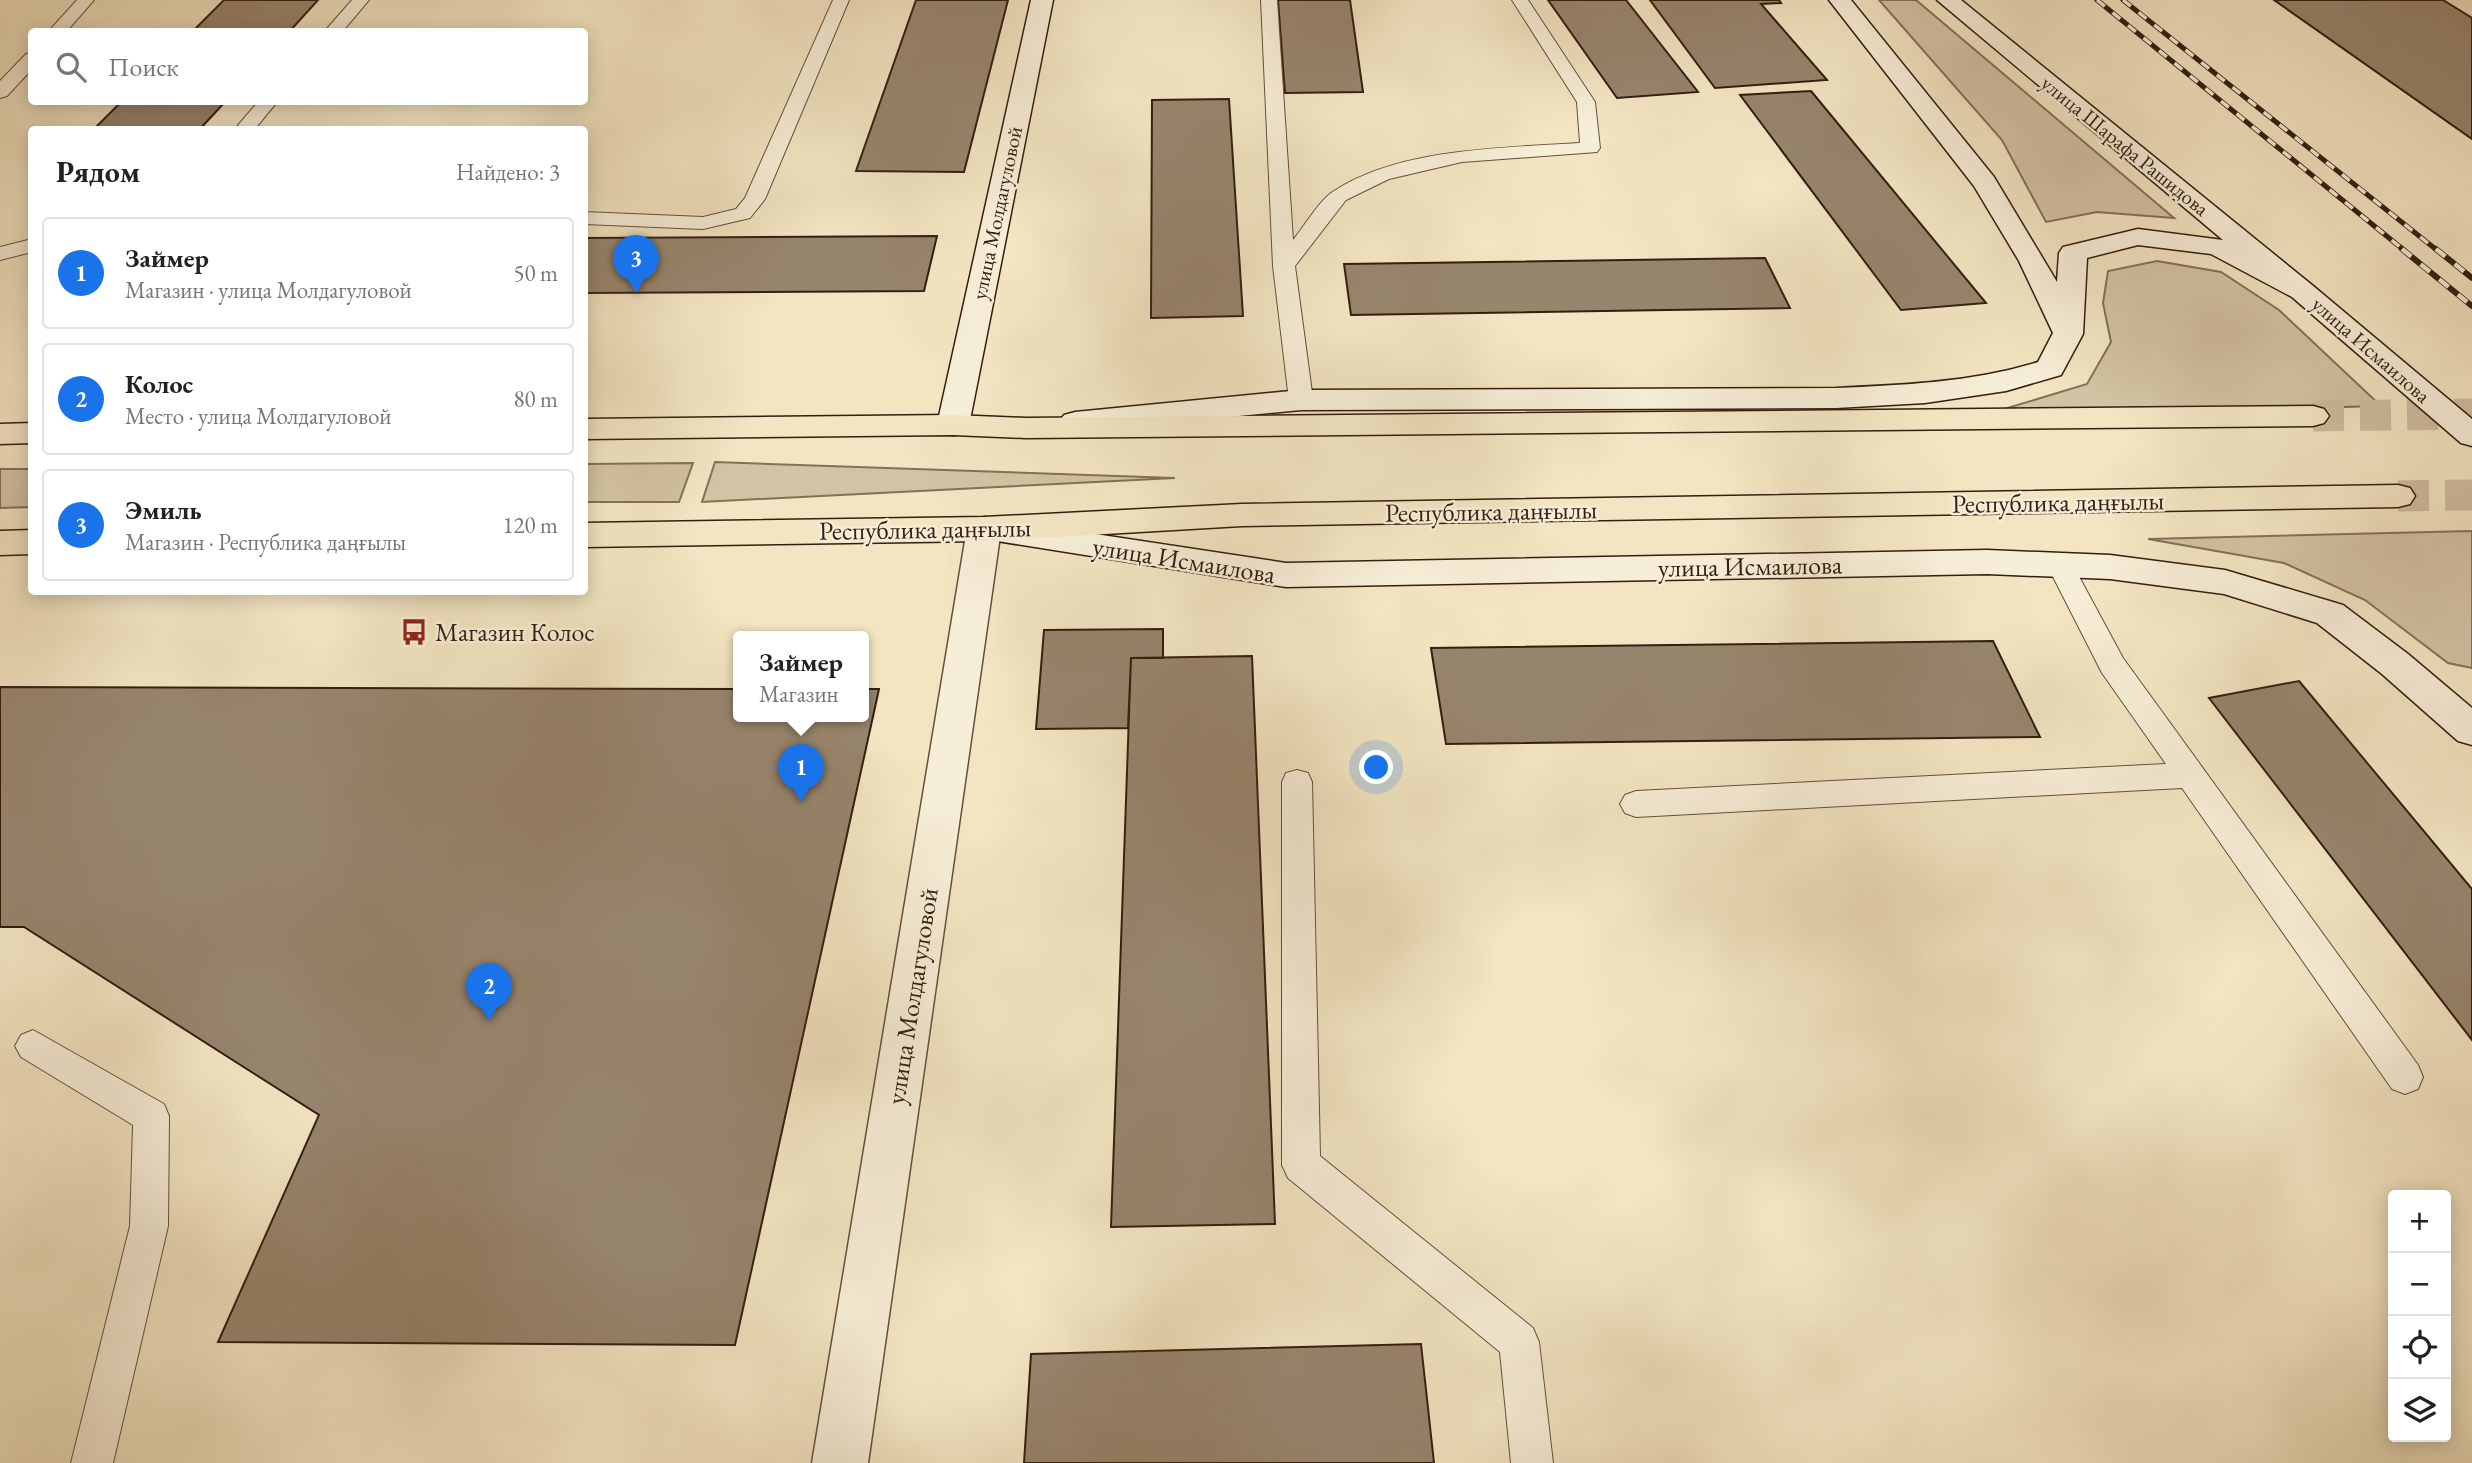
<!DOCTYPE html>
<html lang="ru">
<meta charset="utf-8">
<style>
:root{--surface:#fff;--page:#f6f6f6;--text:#222;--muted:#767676;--line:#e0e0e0;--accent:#1a73e8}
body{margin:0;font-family:"EB Garamond",serif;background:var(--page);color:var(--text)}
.controls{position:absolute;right:21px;bottom:21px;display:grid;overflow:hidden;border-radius:7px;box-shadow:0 4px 18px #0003}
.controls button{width:63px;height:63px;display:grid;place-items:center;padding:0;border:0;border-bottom:2px solid var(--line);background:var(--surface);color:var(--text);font:35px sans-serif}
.you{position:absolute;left:1377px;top:768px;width:24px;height:24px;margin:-18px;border:5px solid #fff;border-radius:50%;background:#1a73e8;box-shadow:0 0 0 10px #1a73e833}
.badge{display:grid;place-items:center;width:46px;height:46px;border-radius:50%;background:var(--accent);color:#fff;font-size:23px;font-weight:700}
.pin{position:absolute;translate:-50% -58px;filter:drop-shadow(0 2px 4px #0008)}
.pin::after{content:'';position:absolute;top:37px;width:24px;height:21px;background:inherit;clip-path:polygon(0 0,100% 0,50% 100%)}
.popup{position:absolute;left:733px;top:631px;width:136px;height:91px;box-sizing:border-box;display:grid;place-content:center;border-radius:7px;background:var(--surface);filter:drop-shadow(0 2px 5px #0005);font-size:23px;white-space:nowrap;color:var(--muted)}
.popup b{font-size:26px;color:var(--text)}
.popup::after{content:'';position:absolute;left:50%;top:100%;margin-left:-14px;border:14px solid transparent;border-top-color:var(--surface)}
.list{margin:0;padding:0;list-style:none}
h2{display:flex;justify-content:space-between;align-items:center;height:91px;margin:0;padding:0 28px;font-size:30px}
h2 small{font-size:23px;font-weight:400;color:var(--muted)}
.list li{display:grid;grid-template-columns:46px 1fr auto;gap:21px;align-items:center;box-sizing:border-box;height:112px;margin:0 14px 14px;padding:0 14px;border:2px solid var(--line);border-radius:7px}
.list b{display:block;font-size:26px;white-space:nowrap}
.list p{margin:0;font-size:23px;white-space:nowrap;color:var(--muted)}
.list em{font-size:23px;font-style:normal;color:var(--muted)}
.icon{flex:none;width:38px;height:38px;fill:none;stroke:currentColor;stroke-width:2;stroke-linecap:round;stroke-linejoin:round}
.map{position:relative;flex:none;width:2472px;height:1463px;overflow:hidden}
.search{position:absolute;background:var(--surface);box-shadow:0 4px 18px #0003;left:28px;top:28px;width:560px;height:77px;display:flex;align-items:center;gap:18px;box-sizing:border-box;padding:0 24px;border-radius:7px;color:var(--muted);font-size:26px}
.panel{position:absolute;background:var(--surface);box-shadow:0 4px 18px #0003;left:28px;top:126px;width:560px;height:469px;border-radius:7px}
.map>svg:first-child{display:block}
</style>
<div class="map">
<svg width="2472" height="1463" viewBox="0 0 2472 1463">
<rect width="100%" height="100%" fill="#f3e5c2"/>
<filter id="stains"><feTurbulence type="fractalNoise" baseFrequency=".00286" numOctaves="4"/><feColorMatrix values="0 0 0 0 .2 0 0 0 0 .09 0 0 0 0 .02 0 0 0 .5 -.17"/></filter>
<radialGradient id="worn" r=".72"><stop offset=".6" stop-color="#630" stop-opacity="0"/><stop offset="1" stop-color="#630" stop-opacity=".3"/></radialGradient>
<!-- green -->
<path fill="#d3c3a4" stroke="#84705a" stroke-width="2" d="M1879,0H1916L2174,218L2097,212L2046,222L2002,140Z
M2157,261L2221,272L2279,310L2381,406L1981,416L2087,384L2111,342L2103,303L2108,271Z
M715,462L1175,478L702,502Z
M693,463L679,502H585V464Z
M0,469H31V507L0,508Z
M2472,531V668L2448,663L2365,600L2284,563L2148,539Z"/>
<!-- building -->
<path fill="#97856d" stroke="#341d11" stroke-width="2" d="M224,0H318L289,32H192Z
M916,0H1008L964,172L856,171Z
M1278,0H1350L1363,92L1285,93Z
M1548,0H1626L1698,92L1617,98Z
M1650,0H1779L1781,3L1761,4L1827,80L1715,88Z
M2274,0H2443L2472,18V139Z
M1811,91L1986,303L1901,310L1740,95Z
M1229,99L1243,316L1151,318L1152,100Z
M121,102H225L199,130H93Z
M937,236L924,291L584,293V238Z
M1765,258L1790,308L1351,315L1344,264Z
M1163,629V658H1131L1128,728L1036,729L1044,630Z
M1993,641L2040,737L1446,744L1431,648Z
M1252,656L1275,1224L1111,1227L1131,658Z
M2299,681L2472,889V1040L2209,698Z
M0,687L738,689V716H864V689H879L735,1345L218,1342L319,1115L24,927H0Z
M1421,1344L1434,1463H1024L1031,1354Z"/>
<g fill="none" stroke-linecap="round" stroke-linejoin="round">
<!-- primary-tunnel -->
<path stroke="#cdbd9f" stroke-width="31" stroke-dasharray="31 16" stroke-linecap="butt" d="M2313,416L2472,414
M2398,496L2472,495"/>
<defs>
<path id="lane" d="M77,0H94L66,32H48Z
M352,0H369L342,32H324Z
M833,0H849L765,199L750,218L703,229L584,224V212L703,217L736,209L745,198Z
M1261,0H1277L1293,240C1304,227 1320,199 1334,191C1400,148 1503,148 1580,143L1577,102L1512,0H1528L1595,102L1600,148L1597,152L1462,162L1389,179L1346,200L1295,266L1313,400L1309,405L1301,407L1293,405L1289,400L1273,266Z
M32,53V69L7,96L0,98V81L26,54Z
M258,102H277L254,130H234Z
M32,239V252L0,260V247Z
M2060,556L2069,558L2123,658L2418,1065L2423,1077L2418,1089L2405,1094L2392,1089L2182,788L1636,817L1625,813L1620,804L1625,795L1636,791L2166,764L2102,673L2047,565L2051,558Z
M1297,770L1308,773L1312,782L1320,1156L1533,1328L1539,1342L1553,1463H1511L1500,1352L1288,1178L1282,1165V782L1286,773Z
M33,1030L164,1104L169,1116L168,1226L113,1463H71L130,1226L133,1125L21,1057L15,1046L21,1035Z"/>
<path id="street" d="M984,517L996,521L1001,529L868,1463H812L967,529L972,521Z"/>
<path id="secondary" d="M1031,0H1053L969,425L964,432L953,435L942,432L937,425Z
M1829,0H1851L1994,177L2057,282L2059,253L2063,247L2138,229L2223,240L1937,0H1961L2312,285L2472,419V446L2461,443L2292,297L2211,254L2138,245L2087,258L2083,334L2061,375L2006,391L1925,403L1836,408L1301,410L1075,432L1064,429L1059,422L1064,415L1075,412L1301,390L1836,388C1904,385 1973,382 2038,362L2053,333L2019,261L1974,186Z
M990,518L1286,563L1987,550L2110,555L2225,570L2343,605L2408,654L2472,708V745L2458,741L2382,674L2317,623L2224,594L2110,579L1987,574L1286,587L978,538L973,530L978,522Z"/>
<path id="primary" d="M2313,406L2324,409L2329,416L2324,423L2313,426L1026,438L953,435L584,439V419L953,415L1026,418Z
M32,423V443L0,444V424Z
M2398,485L2410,488L2415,496L2410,504L2398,507L1242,526L984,541L584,547V523L984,517L1242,504Z
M32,530V554L0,555V531Z"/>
</defs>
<!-- lane casing -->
<use href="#lane" stroke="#644f3d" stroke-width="2"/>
<!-- street casing -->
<use href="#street" stroke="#644f3d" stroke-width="3"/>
<!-- secondary casing -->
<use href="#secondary" stroke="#341d11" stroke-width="3"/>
<!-- primary casing -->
<use href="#primary" stroke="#341d11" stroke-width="3"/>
<!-- lane -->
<use href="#lane" fill="#f7eed7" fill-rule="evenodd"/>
<!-- street -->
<use href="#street" fill="#f7eed7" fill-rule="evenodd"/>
<!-- secondary -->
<use href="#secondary" fill="#f7eed7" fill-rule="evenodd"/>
<!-- primary -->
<use href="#primary" fill="#f3e5c2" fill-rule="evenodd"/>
<defs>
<path id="rail-far1" d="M2097,0L2405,251
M2123,0L2438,251"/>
<path id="rail" d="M2402,249L2472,306
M2436,249L2472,278"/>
</defs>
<!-- rail-far1 casing -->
<use href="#rail-far1" stroke="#341d11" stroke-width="5"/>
<!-- rail casing -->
<use href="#rail" stroke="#341d11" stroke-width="6"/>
<!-- rail-far1 -->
<use href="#rail-far1" stroke="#f7eed7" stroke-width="3.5" stroke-dasharray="10" stroke-linecap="butt"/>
<!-- rail -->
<use href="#rail" stroke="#f7eed7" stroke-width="4.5" stroke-dasharray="12" stroke-linecap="butt"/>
</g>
<!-- icons -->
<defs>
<symbol id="bus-bare" viewBox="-9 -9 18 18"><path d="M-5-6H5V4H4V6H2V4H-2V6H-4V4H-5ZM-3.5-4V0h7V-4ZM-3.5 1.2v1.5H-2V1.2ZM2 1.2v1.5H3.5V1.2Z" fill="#8f2418" stroke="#f7eed7" stroke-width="2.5" paint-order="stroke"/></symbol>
</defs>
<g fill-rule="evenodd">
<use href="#bus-bare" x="395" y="613" width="38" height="38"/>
</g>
<g text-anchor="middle" stroke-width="5" stroke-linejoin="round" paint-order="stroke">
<!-- far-street labels -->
<g font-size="21" fill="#341d11" stroke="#f7eed7">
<text transform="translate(2125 146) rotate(39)" y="7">улица Шарафа Рашидова</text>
<text transform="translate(997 213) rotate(-78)" y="7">улица Молдагуловой</text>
<text transform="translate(2371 350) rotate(41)" y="7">улица Исмаилова</text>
</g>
<!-- street labels -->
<g font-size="26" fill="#341d11" stroke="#f7eed7">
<text transform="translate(2058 502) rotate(-1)" y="9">Республика даңғылы</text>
<text transform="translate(1491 511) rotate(-1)" y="9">Республика даңғылы</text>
<text transform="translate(925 529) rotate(-1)" y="9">Республика даңғылы</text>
<text transform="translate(1184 560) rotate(9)" y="9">улица Исмаилова</text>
<text transform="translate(1750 566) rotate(-1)" y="9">улица Исмаилова</text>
<text transform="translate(912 996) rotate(-81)" y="9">улица Молдагуловой</text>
</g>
<!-- poi labels -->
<g font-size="26" fill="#341d11" stroke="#f7eed7" text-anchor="start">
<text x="435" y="641">Магазин Колос</text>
</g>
</g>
<rect width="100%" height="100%" filter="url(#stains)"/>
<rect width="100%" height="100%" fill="url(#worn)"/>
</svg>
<div class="controls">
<button>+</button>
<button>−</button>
<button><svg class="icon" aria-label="locate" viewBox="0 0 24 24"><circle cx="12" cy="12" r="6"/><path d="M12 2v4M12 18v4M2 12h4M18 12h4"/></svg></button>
<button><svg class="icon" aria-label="layers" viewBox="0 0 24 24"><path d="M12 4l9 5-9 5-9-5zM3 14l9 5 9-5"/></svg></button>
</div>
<div class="you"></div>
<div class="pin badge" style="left:801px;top:802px">1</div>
<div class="popup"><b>Займер</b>Магазин</div>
<div class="pin badge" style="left:489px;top:1021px">2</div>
<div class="pin badge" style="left:636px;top:293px">3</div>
<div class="search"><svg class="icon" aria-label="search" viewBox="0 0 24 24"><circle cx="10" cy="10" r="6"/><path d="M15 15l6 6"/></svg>Поиск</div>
<section class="panel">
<h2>Рядом<small>Найдено: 3</small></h2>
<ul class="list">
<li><span class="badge">1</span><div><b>Займер</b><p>Магазин · улица Молдагуловой</p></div><em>50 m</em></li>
<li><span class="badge">2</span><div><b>Колос</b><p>Место · улица Молдагуловой</p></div><em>80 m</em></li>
<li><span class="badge">3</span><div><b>Эмиль</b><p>Магазин · Республика даңғылы</p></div><em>120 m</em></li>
</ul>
</section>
</div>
